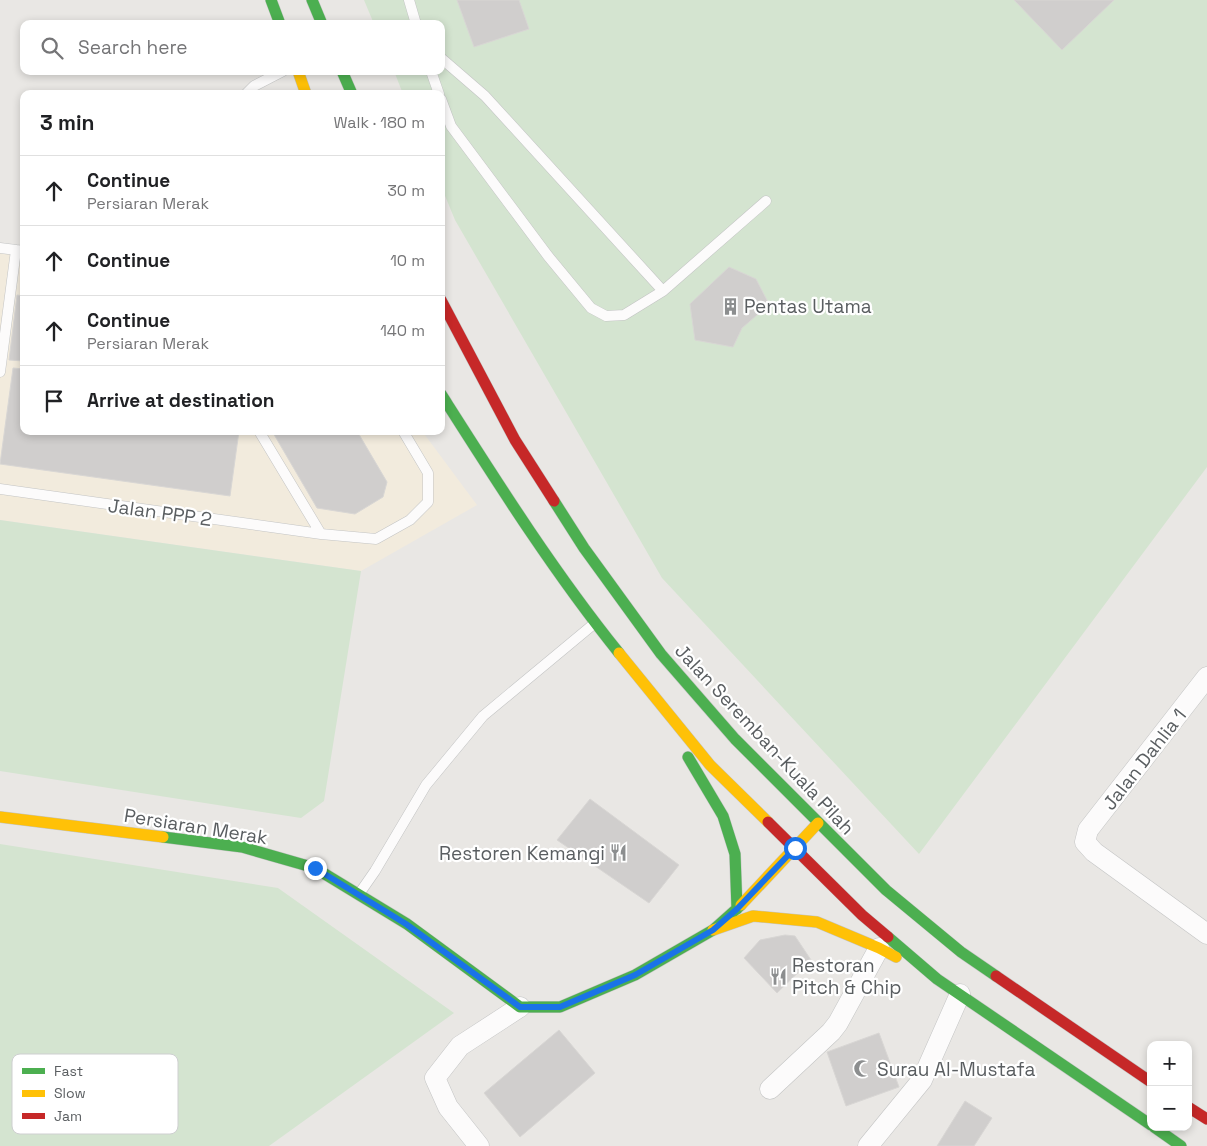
<!DOCTYPE html>
<meta charset="utf-8">
<style>
:root{--surface:#fff;--page:#f6f6f6;--text:#202124;--muted:#757577;--line:#e0e0e0}
body{margin:0;font-family:"Space Grotesk",sans-serif;background:var(--page);color:var(--text)}
.controls{position:absolute;right:15px;bottom:15px;display:grid;overflow:hidden;border-radius:10px;box-shadow:0 2px 8px #0003}
.controls button{width:45px;height:45px;display:grid;place-items:center;padding:0;border:0;border-bottom:1px solid var(--line);background:var(--surface);color:var(--text);font:25px sans-serif}
.stop{position:absolute;width:15px;height:15px;margin:-11px;border:4px solid #1a73e8;border-radius:50%;background:#fff}
.stop.end{background:#1a73e8;border-color:#fff;box-shadow:0 1px 5px #0008}
.list{margin:0;padding:0;list-style:none}
h2{display:flex;justify-content:space-between;align-items:center;height:65px;margin:0;padding:0 20px;font-size:21px}
h2 small{font-size:16px;font-weight:400;color:var(--muted)}
.list li{display:grid;grid-template-columns:32px 1fr auto;gap:15px;align-items:center;box-sizing:border-box;height:70px;padding:0 20px;border-top:1px solid var(--line)}
.list b{display:block;font-size:19px;white-space:nowrap}
.list p{margin:0;font-size:16px;white-space:nowrap;color:var(--muted)}
.list em{font-size:16px;font-style:normal;color:var(--muted)}
.icon{flex:none;width:28px;height:28px;fill:none;stroke:currentColor;stroke-width:2;stroke-linecap:round;stroke-linejoin:round}
.map{position:relative;flex:none;width:1207px;height:1146px;overflow:hidden}
.search{position:absolute;background:var(--surface);box-shadow:0 2px 8px #0003;left:20px;top:20px;width:425px;height:55px;display:flex;align-items:center;gap:12px;box-sizing:border-box;padding:0 18px;border-radius:10px;color:var(--muted);font-size:19px}
.panel{position:absolute;background:var(--surface);box-shadow:0 2px 8px #0003;left:20px;top:90px;width:425px;height:345px;border-radius:10px}
.map>svg:first-child{display:block}
</style>
<div class="map">
<svg width="1207" height="1146" viewBox="0 0 1207 1146">
<rect width="100%" height="100%" fill="#e9e7e4"/>
<!-- commercial -->
<path fill="#f2ebdd" d="M0,249L24,253V431H422L477,505L361,571L0,520Z"/>
<!-- green -->
<path fill="#d4e4d0" d="M364,0H1207V467L919,854L662,578L455,220L441,186V94H403L394,71H441V24H374Z
M0,520L361,571L324,801L301,818L0,771Z
M0,844L278,888L454,1013L269,1146H0Z"/>
<!-- building -->
<path fill="#d0cecd" stroke="#d8d6d4" d="M457,0H519L529,29L474,47Z
M1014,0H1114L1062,50Z
M729,267L756,279L771,308L757,315L742,328L733,347L695,340L690,304Z
M17,295L24,296V361L9,360Z
M13,368L24,369V431H239L230,496L0,464Z
M272,431H357L387,482L383,497L355,514L317,508Z
M590,799L679,865L649,903L557,840Z
M785,935L795,936L811,960L777,993L744,958L760,940Z
M559,1030L595,1073L520,1137L484,1093Z
M879,1033L899,1087L846,1106L827,1052Z
M965,1101L992,1118L974,1146H937Z"/>
<g fill="none" stroke-linecap="round" stroke-linejoin="round">
<defs>
<path id="lane" d="M409,0L416,24
M441,58L485,96L663,291
M431,71L439,94
M246,94L254,86L283,71
M441,99L451,126L548,256L591,308L606,316L624,315L663,291L766,201
M0,248L24,251
M0,372L16,250
M259,431L321,534
M0,489L321,534L376,539L410,520L428,502V473L403,431
M359,894L375,871L426,785L483,716L595,623"/>
<path id="street" d="M1207,677L1088,830L1085,842L1094,852L1207,934
M770,1089L831,1032L838,1023L879,948
M479,1146L448,1107L435,1078L460,1046L520,1007
M868,1146L922,1080L960,994"/>
<path id="fast" d="M271,0L280,24
M312,0L322,24
M342,71L352,94
M441,394C497,482 553,571 619,653
M554,501L584,548L661,654L735,739L886,890L961,952L996,976
M688,757L723,816L735,854L737,909
M163,837L242,847L315,868L407,924L520,1007H560L635,975L713,930L741,905
M888,937L937,979L1151,1125
M1154,1127L1181,1146"/>
<path id="slow" d="M298,71L306,94
M619,653L710,765L768,822
M0,817L163,837
M741,905L818,823
M713,930L753,916L817,922L879,948L896,957"/>
<path id="jam" d="M441,300L515,440L554,501
M768,822L862,915L888,937
M996,976L1151,1082
M1188,1107L1207,1119"/>
</defs>
<!-- lane casing -->
<use href="#lane" stroke="#c3c4c4" stroke-width="11"/>
<!-- street casing -->
<use href="#street" stroke="#c3c4c4" stroke-width="21"/>
<!-- fast casing -->
<use href="#fast" stroke="#c3c4c3" stroke-width="12"/>
<!-- slow casing -->
<use href="#slow" stroke="#c3c4c3" stroke-width="12"/>
<!-- jam casing -->
<use href="#jam" stroke="#c3c4c3" stroke-width="12"/>
<!-- lane -->
<use href="#lane" stroke="#fcfbfb" stroke-width="10"/>
<!-- street -->
<use href="#street" stroke="#fcfbfb" stroke-width="20"/>
<!-- fast -->
<use href="#fast" stroke="#4caf50" stroke-width="11"/>
<!-- slow -->
<use href="#slow" stroke="#ffc107" stroke-width="11"/>
<!-- jam -->
<use href="#jam" stroke="#c62828" stroke-width="11"/>
</g>
<g fill="none" stroke-linecap="round" stroke-linejoin="round">
<!-- route -->
<path stroke="#1a73e8" stroke-width="6" d="M315,868L406,924L520,1007H560L635,975L713,930L737,909L795,848"/>
</g>
<!-- icons -->
<defs>
<symbol id="building-bare" viewBox="-9 -9 18 18"><path d="M-4-6H4V6H1V3H-1V6H-4ZM-2.5-4.3h1.7v1.8h-1.7ZM.8-4.3h1.7v1.8H.8ZM-2.5-1h1.7V.8h-1.7ZM.8-1h1.7V.8H.8Z" fill="#8c8e8f" stroke="#fff" stroke-width="2.5" paint-order="stroke"/></symbol>
<symbol id="restaurant-bare" viewBox="-9 -9 18 18"><path d="M-5-6h1v4h1v-4h1v4h1v-4h1v5L-1.5 .5V6h-2V.5L-5-1ZM5-6V6H3V1.5H1.5Q1.5-4 5-6Z" fill="#8c8e8f" stroke="#fff" stroke-width="2.5" paint-order="stroke"/></symbol>
<symbol id="mosque-bare" viewBox="-9 -9 18 18"><path d="M3.5-4.9A6 6 0 1 0 3.5 4.9A5 5 0 1 1 3.5-4.9Z" fill="#8c8e8f" stroke="#fff" stroke-width="2.5" paint-order="stroke"/></symbol>
</defs>
<g fill-rule="evenodd">
<use href="#building-bare" x="718" y="294" width="25" height="25"/>
<use href="#restaurant-bare" x="606" y="840" width="25" height="25"/>
<use href="#restaurant-bare" x="766" y="964" width="25" height="25"/>
<use href="#mosque-bare" x="850" y="1056" width="25" height="25"/>
</g>
<g text-anchor="middle" stroke-width="4.5" stroke-linejoin="round" paint-order="stroke">
<!-- poi labels -->
<g font-size="19" fill="#5a5e61" stroke="#fff" text-anchor="start">
<text x="744" y="313">Pentas Utama</text>
<text x="605" y="860" text-anchor="end">Restoren Kemangi</text>
<text x="792" y="972">Restoran<tspan x="792" dy="22">Pitch &amp; Chip</tspan></text>
<text x="877" y="1076">Surau Al-Mustafa</text>
</g>
<!-- street labels -->
<g font-size="19" fill="#5a5e61" stroke="#fff">
<text transform="translate(160 512) rotate(8)" y="7">Jalan PPP 2</text>
<text transform="translate(765 739) rotate(47)" y="7">Jalan Seremban-Kuala Pilah</text>
<text transform="translate(1144 759) rotate(-52)" y="7">Jalan Dahlia 1</text>
<text transform="translate(196 826) rotate(9)" y="7">Persiaran Merak</text>
</g>
</g>
<!-- legend -->
<rect x="12" y="1054" width="166" height="80" rx="8" fill="#fff" stroke="#cecfd0" stroke-width="1"/>
<rect x="22" y="1068" width="23" height="6" fill="#4caf50"/>
<rect x="22" y="1090" width="23" height="7" fill="#ffc107"/>
<rect x="22" y="1113" width="23" height="6" fill="#c62828"/>
<g font-size="14" fill="#5a5e61">
<text x="54" y="1076">Fast</text>
<text x="54" y="1098">Slow</text>
<text x="54" y="1121">Jam</text>
</g>
</svg>
<div class="controls">
<button>+</button>
<button>−</button>
</div>
<div class="stop" style="left:795px;top:848px"></div>
<div class="stop end" style="left:315px;top:868px"></div>
<div class="search"><svg class="icon" aria-label="search" viewBox="0 0 24 24"><circle cx="10" cy="10" r="6"/><path d="M15 15l6 6"/></svg>Search here</div>
<section class="panel">
<h2>3 min<small>Walk · 180 m</small></h2>
<ul class="list">
<li><svg class="icon" aria-label="ahead" viewBox="0 0 24 24"><path d="M12 20V5M6 11l6-6 6 6"/></svg><div><b>Continue</b><p>Persiaran Merak</p></div><em>30 m</em></li>
<li><svg class="icon" aria-label="ahead" viewBox="0 0 24 24"><path d="M12 20V5M6 11l6-6 6 6"/></svg><div><b>Continue</b></div><em>10 m</em></li>
<li><svg class="icon" aria-label="ahead" viewBox="0 0 24 24"><path d="M12 20V5M6 11l6-6 6 6"/></svg><div><b>Continue</b><p>Persiaran Merak</p></div><em>140 m</em></li>
<li><svg class="icon" aria-label="arrive" viewBox="0 0 24 24"><path d="M6 21V4h12l-3 4 3 4H6"/></svg><div><b>Arrive at destination</b></div></li>
</ul>
</section>
</div>
